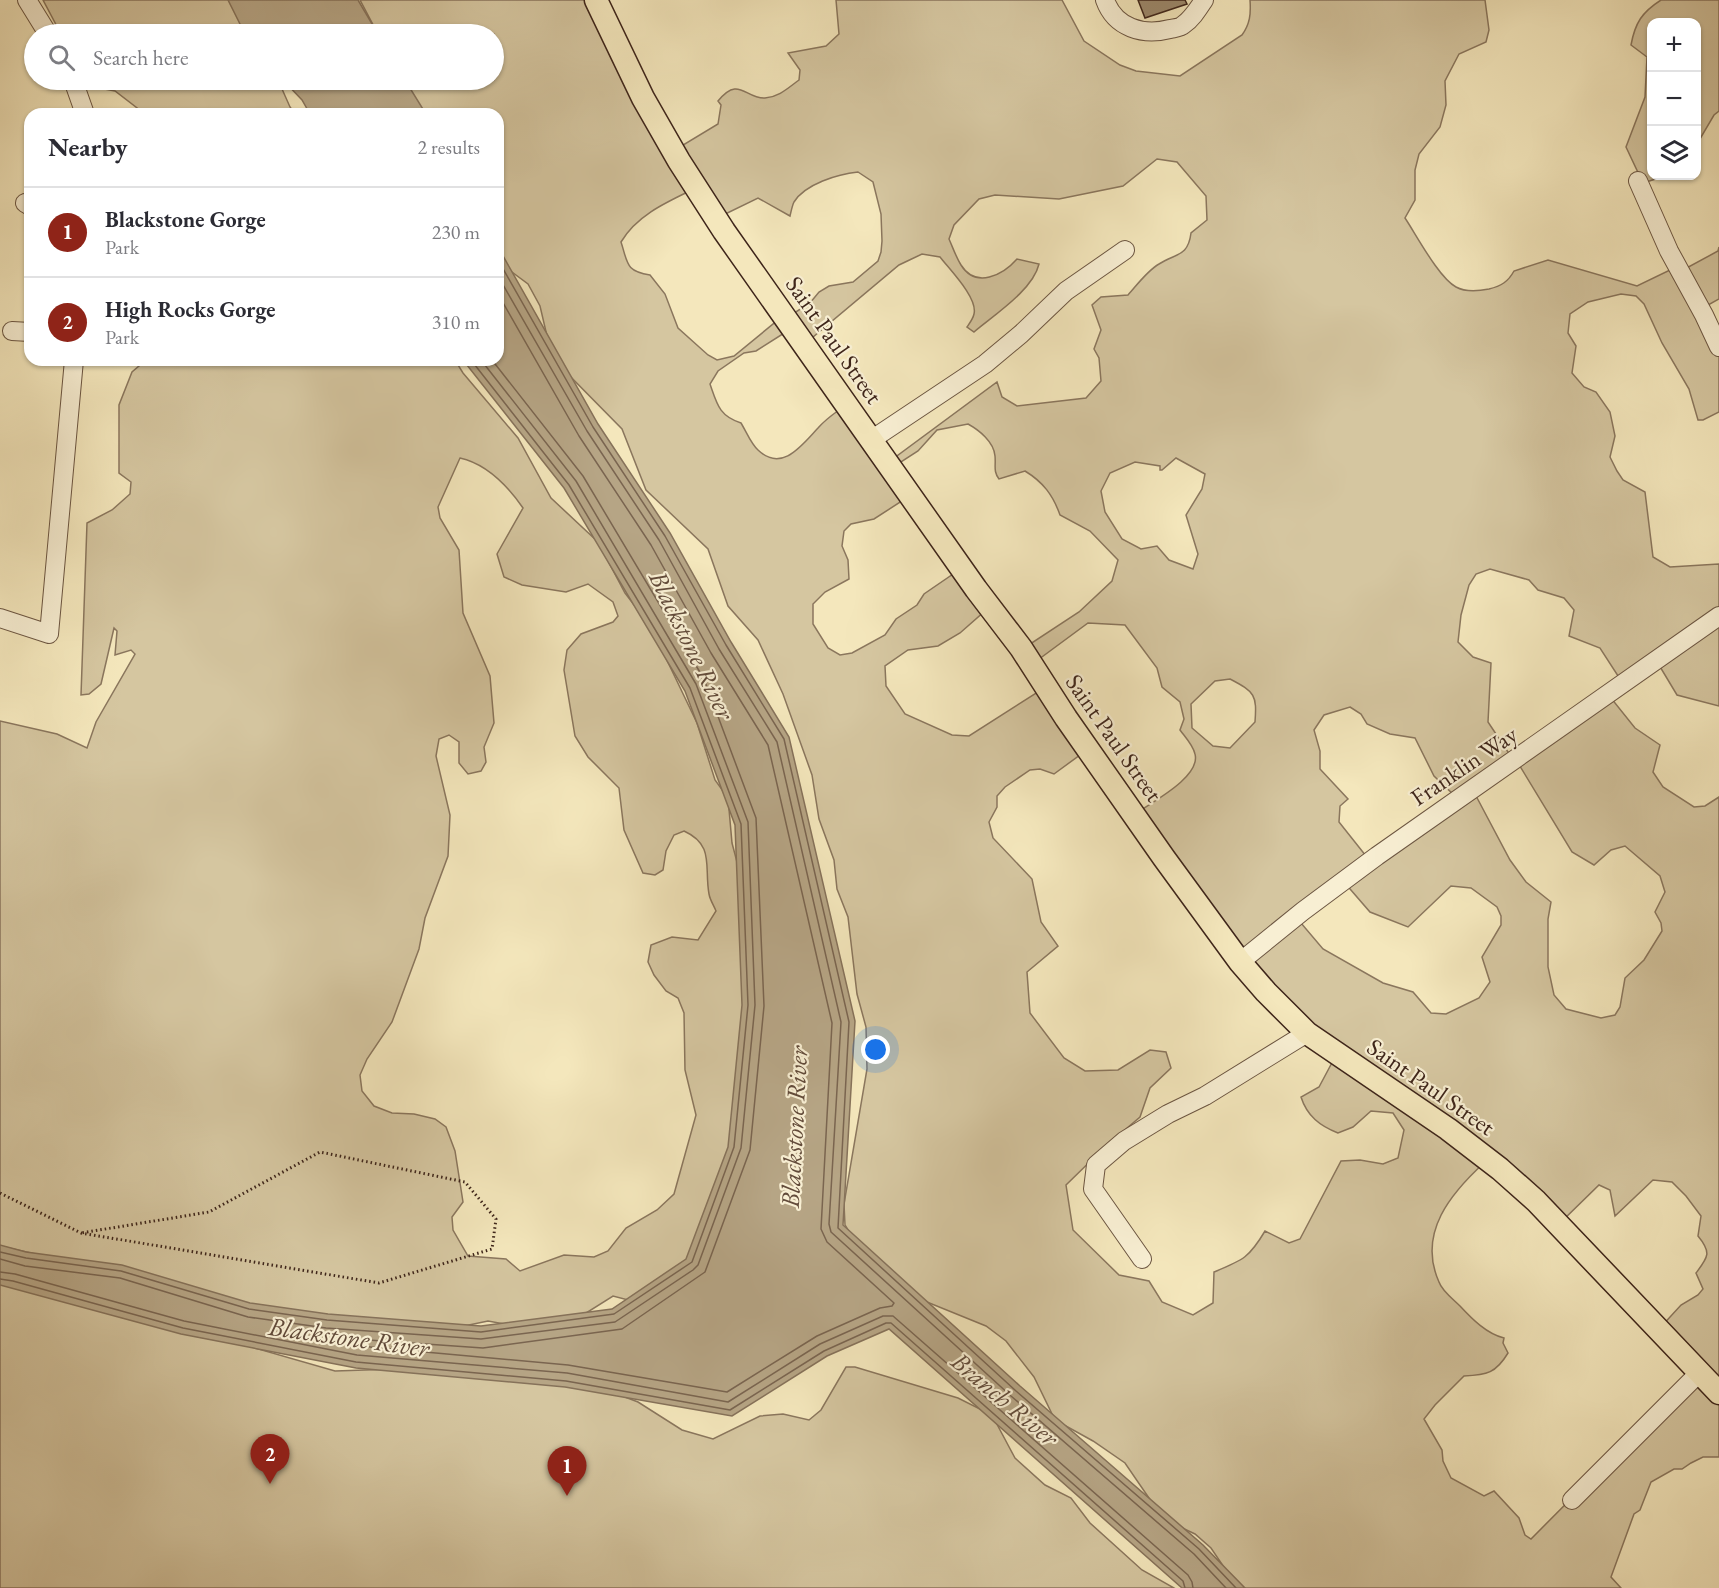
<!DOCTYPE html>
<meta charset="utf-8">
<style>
:root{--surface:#fff;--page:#f2f2f3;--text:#2b2b33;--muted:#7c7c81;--line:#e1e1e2;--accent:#8f2418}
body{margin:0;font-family:"EB Garamond",serif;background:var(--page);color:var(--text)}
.controls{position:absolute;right:18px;top:18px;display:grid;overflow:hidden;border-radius:12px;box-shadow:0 2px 4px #0004}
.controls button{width:54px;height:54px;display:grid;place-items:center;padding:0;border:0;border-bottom:2px solid var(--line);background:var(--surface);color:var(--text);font:30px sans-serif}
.you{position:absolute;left:876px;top:1050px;width:21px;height:21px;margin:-15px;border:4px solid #fff;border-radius:50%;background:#1a73e8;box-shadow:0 0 0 9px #1a73e833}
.badge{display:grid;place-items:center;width:39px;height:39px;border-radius:50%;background:var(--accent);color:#fff;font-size:20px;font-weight:700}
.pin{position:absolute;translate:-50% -50px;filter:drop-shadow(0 2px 3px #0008)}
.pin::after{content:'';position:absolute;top:32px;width:21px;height:18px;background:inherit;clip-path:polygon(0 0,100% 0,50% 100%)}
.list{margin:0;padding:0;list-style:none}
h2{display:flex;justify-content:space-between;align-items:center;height:78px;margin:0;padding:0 24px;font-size:26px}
h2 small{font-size:20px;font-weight:400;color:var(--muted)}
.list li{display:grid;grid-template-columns:39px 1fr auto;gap:18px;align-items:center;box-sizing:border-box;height:90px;padding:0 24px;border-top:2px solid var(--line)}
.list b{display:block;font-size:22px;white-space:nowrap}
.list p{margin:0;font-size:20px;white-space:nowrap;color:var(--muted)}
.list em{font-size:20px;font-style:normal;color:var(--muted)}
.icon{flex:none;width:33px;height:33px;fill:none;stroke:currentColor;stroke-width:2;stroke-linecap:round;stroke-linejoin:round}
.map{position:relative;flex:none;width:1719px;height:1588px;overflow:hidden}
.search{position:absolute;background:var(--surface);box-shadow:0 2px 4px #0004;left:24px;top:24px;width:480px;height:66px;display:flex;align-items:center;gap:15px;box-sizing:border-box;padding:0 21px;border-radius:33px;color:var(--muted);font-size:22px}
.panel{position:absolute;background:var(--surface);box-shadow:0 2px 4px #0004;left:24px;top:108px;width:480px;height:258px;border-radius:18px}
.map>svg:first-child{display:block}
</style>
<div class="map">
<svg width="1719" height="1588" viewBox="0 0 1719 1588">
<rect width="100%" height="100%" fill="#f4e7bc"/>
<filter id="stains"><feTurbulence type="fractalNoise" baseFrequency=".00333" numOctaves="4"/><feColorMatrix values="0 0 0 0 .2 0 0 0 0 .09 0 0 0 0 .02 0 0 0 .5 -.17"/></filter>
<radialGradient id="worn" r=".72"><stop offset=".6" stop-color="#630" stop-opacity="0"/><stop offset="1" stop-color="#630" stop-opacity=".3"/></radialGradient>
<!-- green -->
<path fill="#d5c6a0" stroke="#8a765d" stroke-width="1.5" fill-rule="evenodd" d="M43,0H244L259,34H61Z
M360,0H593L675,150L718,124L721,105L718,101C739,75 745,99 765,98C779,97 788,88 799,80L800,70L788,53L826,46L839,34L836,0H1062L1084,41L1120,65L1136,71L1180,76L1242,35C1250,24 1251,14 1250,0H1485L1489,30L1486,42L1459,54L1445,81L1446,105L1440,127L1419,154L1415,170V200L1405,218C1417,236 1439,278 1456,287C1465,292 1479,291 1489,289C1501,286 1508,282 1514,271L1548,260L1637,286L1672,269L1683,270L1718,251L1719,247V299L1699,310L1719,352V412L1703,420H1698L1689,389L1662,343L1644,304L1636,296L1621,294L1588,302L1570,314L1568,333L1576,346L1572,373L1584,387L1596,392L1610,412L1615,436L1610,457L1617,471L1623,480L1645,492L1653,557L1670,567L1719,564V706L1677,695L1656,660L1620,679L1600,648L1569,636L1574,610L1564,598L1538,590L1529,580L1490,569L1476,574L1469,585L1461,615L1458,642L1473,657L1491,663L1488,722L1512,758L1475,794L1510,860L1526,882L1551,902L1548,919V967L1554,995L1566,1009L1601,1018L1615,1015L1620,1007L1625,978L1644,960L1662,931L1661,923L1655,912L1665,892L1660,876L1625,846L1611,850L1594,865L1572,852L1515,758L1607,693L1635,728L1660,745L1653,772L1663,787L1694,807L1705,806L1719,797V1457H1703L1691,1463L1682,1469H1674L1651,1482L1640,1510L1634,1514L1611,1577L1621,1588H1238L1211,1548L1195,1534L1159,1517L1151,1501L1125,1463L1093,1441L1055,1420L1034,1377L1006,1341L986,1326L880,1283L845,1225L844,1204L867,1069L866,1027L857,994L848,917L837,889L834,860L819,819L812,775L783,694L758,640L728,606L708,549L646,490L622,429L561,367L547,336L540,306L528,284L501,264L498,258V114H414L398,80H494V34H378ZM1157,159L1177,162L1206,196L1207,220L1191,233C1188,257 1176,253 1159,264C1147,271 1137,285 1128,295L1101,297L1092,305L1101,330L1094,349L1099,358L1101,381L1086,398L1017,406L1002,397L997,382L890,461L839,410C832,415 824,421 818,428C802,445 782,473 758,450C751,444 746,431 741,423C719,416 717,404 710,384L718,371L744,353L756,351L789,330L807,342L899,265L922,254L940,257C950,270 978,298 974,314C973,319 969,324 967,327L974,332C994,315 1033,290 1039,264L1017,259C1003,275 976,289 961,265C956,257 953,248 949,239L954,225L979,199L995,195L1059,199L1123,186ZM858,172L873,182L881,214L882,241L881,252L878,261L853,282L829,286L819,292L810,303L788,317L778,320L734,356L717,360L708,355L678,328L665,294L650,275C625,271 628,263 621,242C637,215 667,202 694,189L715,219L758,198L790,216C791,212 792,206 794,202C805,184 838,174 858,172ZM968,424C979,430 994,442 995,456C996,466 993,471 999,479L1025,471C1043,482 1053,495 1060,515L1090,531L1118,560L1112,581L1079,612L1021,650L1031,665L1088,623L1125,625L1157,668L1162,687L1180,702L1184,719L1180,730C1185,737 1193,745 1195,754C1201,777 1152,802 1135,814L1305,1033L1335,1057L1319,1087L1301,1097C1307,1116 1320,1126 1338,1133L1353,1127L1371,1111L1393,1113L1404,1130L1398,1158L1383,1164L1360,1160L1341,1161L1300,1239L1289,1243L1265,1231C1249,1258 1243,1260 1214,1272L1213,1303L1193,1315L1162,1302L1149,1281L1119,1275L1073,1230L1066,1185L1107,1145L1140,1117L1150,1088L1171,1068L1166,1052L1150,1050L1118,1070L1085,1071L1064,1058L1030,1013L1027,972L1058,946L1041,922L1032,879L993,838L989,822L997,807V796L1005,787L1030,770L1040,769L1054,774L1084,752L1044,688L969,736L952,735L905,714L886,686L885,666L908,650L938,646L960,633L986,610L959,570L924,594L917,605L896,619L885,635L852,653L840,655L828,648L813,624V604L825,592L849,579L848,560L842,546L844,531L851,524L874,519L908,497L893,467L918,451L937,430ZM1176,458L1205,474L1202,489L1186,515L1198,554L1193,569L1169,560L1157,546L1141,549L1122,539L1105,512L1101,491L1110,473L1135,462L1160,466V470H1162ZM1230,679C1255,692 1257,695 1255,722L1230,748L1213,746L1192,728L1191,704L1215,681ZM1350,707L1361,714L1367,724L1390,734L1415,738L1434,776L1456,797L1366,856L1339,822L1340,806L1348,799L1320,769V751L1314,730L1324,715ZM1344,882L1370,912L1408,927L1451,886L1471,888L1497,907L1501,916V925L1482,957L1490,982L1479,998L1446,1014L1431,1013L1413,992L1383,983L1323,949L1295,916ZM1485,1162L1558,1225L1599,1185L1610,1190L1615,1216L1653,1180L1672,1182L1686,1196L1701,1216L1698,1236C1712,1253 1708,1257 1696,1273L1703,1289L1698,1295L1681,1305L1659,1329L1696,1373L1531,1539L1525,1535L1519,1518L1494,1491L1484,1496L1451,1478L1443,1461L1442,1450L1424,1419L1435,1405L1464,1376C1487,1375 1496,1373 1508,1353L1503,1343L1504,1338C1487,1334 1472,1319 1460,1306C1453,1299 1442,1291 1439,1282C1417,1233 1451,1193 1485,1162Z
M1661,0H1719V111L1714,115L1697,144L1696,22H1652V176H1665L1643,183L1626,147L1645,97L1647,57L1631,45C1635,23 1642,12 1661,0Z
M85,80H278L290,107L295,114H145L115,91L89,86Z
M146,360H455L463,373L518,438L551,498L598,542L625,593L651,627L697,723L715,780L728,798L732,843L742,881L746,985L737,1136L704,1257L632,1301L613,1296L575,1320L538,1330L488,1321L440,1331L258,1313L177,1286L0,1246V721L57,734L87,748L96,722L135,654L131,650L115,655L117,631L114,628L101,684L89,694L81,695L87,523L112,510L130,494L131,482L119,473V405L132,372ZM460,458C487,464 507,485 523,508L497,554L504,577L522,585L566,592L588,584L613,602L618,616L613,622L581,634L567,650L564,670L575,736L588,757L619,788L624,830L643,873L655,875L663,870L666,851L674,835L684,831C715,845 704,867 709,894C710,900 714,906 716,911L698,940L672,937L651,945L648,962L654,975L666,991L678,998L684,1013L685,1070L696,1115L674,1194L657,1210L626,1228L608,1251L594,1257L564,1255L520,1271L506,1259L468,1256L453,1230L452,1217L463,1202L455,1151L446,1127L435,1119L414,1114L392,1113L374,1106L362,1091L360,1075L367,1059L392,1022L419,949L425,918L448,856L450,815L436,756L439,739L449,735L459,742V763L468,774L481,771L486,762L484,747L494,723L490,676L463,613L459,550L440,518L438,507Z
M0,1278L133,1313L335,1371L426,1368L517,1378L617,1394L638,1402L682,1430L713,1439L760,1416L783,1414L809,1420L821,1410L846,1367H855L958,1398L992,1415L1015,1458L1045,1485L1071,1498L1090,1523L1142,1570L1174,1588H0Z"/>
<!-- water -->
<path fill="#b6a585" stroke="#86725a" stroke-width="1.5" d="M228,0H358L378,34H245Z
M283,80H405L426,114H310L302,100Z
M498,247L598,424L670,533L731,642L789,737L855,1021L843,1225L1020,1386L1203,1545L1245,1588H1182L889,1329L827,1356L732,1416L565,1387L356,1368L181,1334L0,1285V1245L26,1252L122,1265L250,1303L328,1314L481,1326L612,1309L686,1259L728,1147L742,1005L735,825L685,691L564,488L463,360H498Z"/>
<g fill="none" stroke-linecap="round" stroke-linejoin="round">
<!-- shore -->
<path stroke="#7a6550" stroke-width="1.5" d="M498,260L593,427L665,536L726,645L784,739L849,1022L838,1228L1016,1391L1199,1549L1236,1588
M498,276L587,431L659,540L719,649L777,742L841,1022L829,1224L831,1232L1011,1396L1194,1554L1226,1588
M492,360L583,476L704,679L756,818L764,1006L750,1150L705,1272L622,1329L483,1348L354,1339L351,1343L359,1346L568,1365L727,1392L817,1336L880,1308L892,1306L894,1303L827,1242L821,1229L832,1023L768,745L711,653L651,545L579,436L498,294
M0,1252L26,1258L121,1271L249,1309L327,1320L481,1332L614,1314L692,1262L734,1147L748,1005L741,824L690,688L569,485L471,360
M0,1259L25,1266L120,1278L248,1317L326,1328L481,1339L615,1322L693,1270L698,1265L741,1148L755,1005L748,822L696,684L576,481L481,360
M0,1272L15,1274L184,1321L357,1355L567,1373L728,1402L820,1344L883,1316H893L1188,1575L1192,1582L1193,1588
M0,1279L13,1281L183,1328L356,1362L566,1381L730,1410L824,1351L886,1323H891L1183,1581L1185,1588"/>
</g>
<!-- building -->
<path fill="#9d8a6e" stroke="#3e251a" stroke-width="1.5" d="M1138,0H1185L1187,4L1145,18Z"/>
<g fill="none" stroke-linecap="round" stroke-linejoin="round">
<defs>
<path id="minor" d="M27,0L48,34
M1105,0C1115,28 1143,36 1170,29C1174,28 1180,28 1183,25C1192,19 1198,9 1204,0
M73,80L85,114
M1638,181L1669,251L1704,315L1719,347
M25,203L30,206
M12,331L30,332
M871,440L985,364L1021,334L1066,291L1125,250
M0,618L49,634L74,360
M1240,962L1303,911L1377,856L1719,616
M1142,1259L1093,1189L1096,1165L1124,1141L1168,1114L1205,1096L1307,1033
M1572,1500L1700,1372"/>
<path id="major" d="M596,0L643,98L679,161L724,231L976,589L1021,648L1066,718L1164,858L1240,962L1266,992L1307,1033L1448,1129L1500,1169L1536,1201L1719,1393"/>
</defs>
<!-- minor casing -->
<use href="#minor" stroke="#6c5642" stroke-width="20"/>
<!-- major casing -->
<use href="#major" stroke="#3e251a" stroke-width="25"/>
<!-- path -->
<path stroke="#3e251a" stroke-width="3" stroke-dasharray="1.5 3" stroke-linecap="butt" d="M0,1193L81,1233L379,1283L492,1249L496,1219L465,1182L320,1152L209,1212L81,1233"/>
<!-- minor -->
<use href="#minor" stroke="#f8efd3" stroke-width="18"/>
<!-- major -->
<use href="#major" stroke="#f4e7bc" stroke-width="22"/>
</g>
<g text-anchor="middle" stroke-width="4.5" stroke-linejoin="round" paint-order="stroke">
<!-- street labels -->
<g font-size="24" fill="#3e251a" stroke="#f8efd3">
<text transform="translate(834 340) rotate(55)" y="8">Saint Paul Street</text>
<text transform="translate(1114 738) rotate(55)" y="8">Saint Paul Street</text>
<text transform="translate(1464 766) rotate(-34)" y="8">Franklin Way</text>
<text transform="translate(1431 1087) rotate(35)" y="8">Saint Paul Street</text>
</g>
<!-- water labels -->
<g font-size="26" font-style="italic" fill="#624b3a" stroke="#f8efd3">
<text transform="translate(692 645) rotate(64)" y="9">Blackstone River</text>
<text transform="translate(794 1127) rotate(-87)" y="9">Blackstone River</text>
<text transform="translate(349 1337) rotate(8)" y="9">Blackstone River</text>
<text transform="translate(1005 1399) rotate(40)" y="9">Branch River</text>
</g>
</g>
<rect width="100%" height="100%" filter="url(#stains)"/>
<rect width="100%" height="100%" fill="url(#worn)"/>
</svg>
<div class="controls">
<button>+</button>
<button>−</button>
<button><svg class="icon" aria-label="layers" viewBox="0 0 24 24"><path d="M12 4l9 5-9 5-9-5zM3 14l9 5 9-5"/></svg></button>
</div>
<div class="you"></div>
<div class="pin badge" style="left:567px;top:1496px">1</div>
<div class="pin badge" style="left:270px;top:1484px">2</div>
<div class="search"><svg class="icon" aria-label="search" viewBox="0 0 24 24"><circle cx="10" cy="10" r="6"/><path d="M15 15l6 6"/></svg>Search here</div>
<section class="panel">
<h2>Nearby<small>2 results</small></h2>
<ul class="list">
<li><span class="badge">1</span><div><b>Blackstone Gorge</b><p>Park</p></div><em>230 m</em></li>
<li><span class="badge">2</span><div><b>High Rocks Gorge</b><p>Park</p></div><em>310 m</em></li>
</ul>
</section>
</div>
